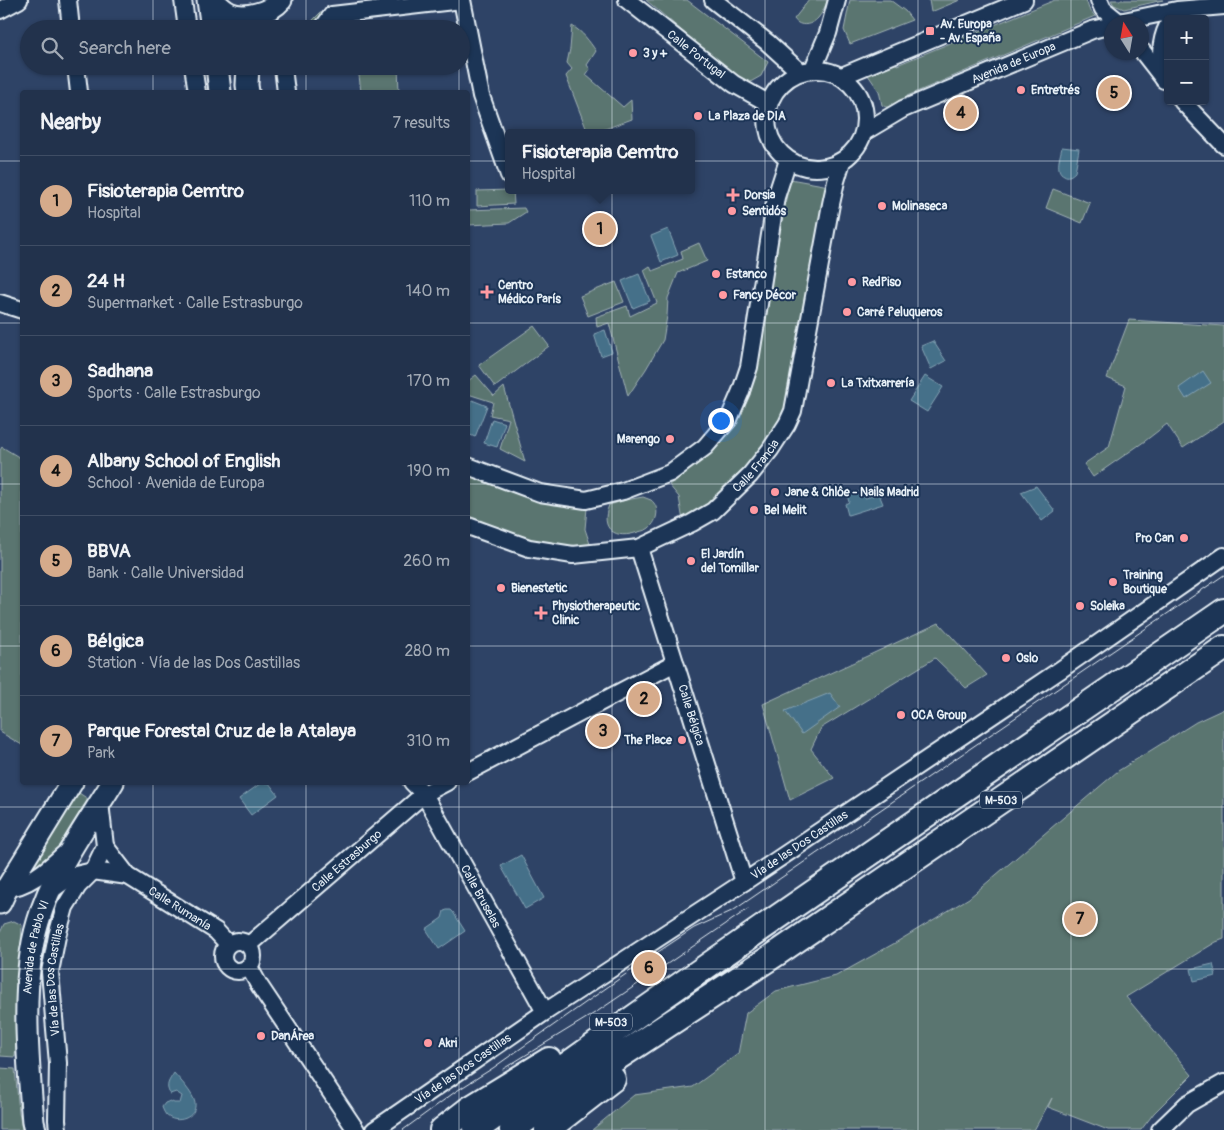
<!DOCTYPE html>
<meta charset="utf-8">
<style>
:root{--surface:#22324c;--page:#2a3a53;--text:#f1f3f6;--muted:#a2aab5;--line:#3f4d64;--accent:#d6ab8b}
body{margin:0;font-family:Pangolin,sans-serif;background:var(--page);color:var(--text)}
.controls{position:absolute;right:15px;top:15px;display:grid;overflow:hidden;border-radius:5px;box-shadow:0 1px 4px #0004}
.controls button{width:45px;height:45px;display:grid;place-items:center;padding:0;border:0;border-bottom:1px solid var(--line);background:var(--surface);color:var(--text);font:25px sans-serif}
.compass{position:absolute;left:1104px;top:15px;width:45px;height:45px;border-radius:50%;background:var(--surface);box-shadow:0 1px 4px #0004;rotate:349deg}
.you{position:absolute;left:720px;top:420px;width:18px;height:18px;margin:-12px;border:4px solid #fff;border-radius:50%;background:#1a73e8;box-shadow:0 0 0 8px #1a73e833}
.badge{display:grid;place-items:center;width:32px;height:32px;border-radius:50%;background:var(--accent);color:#111;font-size:16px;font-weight:700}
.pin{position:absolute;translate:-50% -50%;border:2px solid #fff;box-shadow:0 1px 5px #0006}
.popup{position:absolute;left:505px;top:129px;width:190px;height:65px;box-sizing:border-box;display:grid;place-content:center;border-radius:5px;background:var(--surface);filter:drop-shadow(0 1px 4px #0005);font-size:16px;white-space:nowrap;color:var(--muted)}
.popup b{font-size:19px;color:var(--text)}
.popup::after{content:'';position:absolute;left:50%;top:100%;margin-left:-10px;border:10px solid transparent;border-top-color:var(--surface)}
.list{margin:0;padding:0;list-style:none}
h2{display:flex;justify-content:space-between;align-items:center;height:65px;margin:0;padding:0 20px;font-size:21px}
h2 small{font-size:16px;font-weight:400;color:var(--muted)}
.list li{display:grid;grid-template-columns:32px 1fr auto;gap:15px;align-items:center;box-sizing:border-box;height:90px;padding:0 20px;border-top:1px solid var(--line)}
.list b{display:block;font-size:19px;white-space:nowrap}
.list p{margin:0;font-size:16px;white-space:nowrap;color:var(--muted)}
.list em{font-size:16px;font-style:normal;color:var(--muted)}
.icon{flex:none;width:28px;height:28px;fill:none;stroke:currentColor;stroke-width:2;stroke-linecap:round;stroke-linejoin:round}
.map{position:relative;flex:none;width:1224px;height:1130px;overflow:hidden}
.search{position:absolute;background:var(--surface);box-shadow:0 1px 4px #0004;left:20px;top:20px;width:450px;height:55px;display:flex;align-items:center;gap:12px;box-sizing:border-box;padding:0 18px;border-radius:28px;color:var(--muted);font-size:19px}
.panel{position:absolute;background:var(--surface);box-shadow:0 1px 4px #0004;left:20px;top:90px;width:450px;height:695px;border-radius:5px}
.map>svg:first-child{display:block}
</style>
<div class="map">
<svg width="1224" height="1130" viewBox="0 0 1224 1130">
<rect width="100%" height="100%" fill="#2e4366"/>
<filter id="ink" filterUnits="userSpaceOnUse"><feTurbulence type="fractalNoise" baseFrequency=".02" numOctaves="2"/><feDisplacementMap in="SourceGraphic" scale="10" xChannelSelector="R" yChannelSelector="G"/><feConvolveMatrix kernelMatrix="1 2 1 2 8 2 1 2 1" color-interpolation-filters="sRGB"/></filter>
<g filter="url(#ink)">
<!-- green -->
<path fill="#5a7470" stroke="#a1b2b4" d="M646,0H687L768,62L761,76L745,85Z
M809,0H828C825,6 822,14 818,18C812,25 800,28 794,19Z
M850,0H890L905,11L912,20L850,44L844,30Z
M929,0H960L931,12Z
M1055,0H1086L1089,9L1095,16L907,96L909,101C900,105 891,111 882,105L879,91L868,75L871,70L894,59L897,65Z
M1111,0H1163L1124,9L1114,5Z
M346,12L348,29H304L320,13Z
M572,26C583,32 589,41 596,51L587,65L590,69L586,75L623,107L631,100L632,119L594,133H588L566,76L572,69L567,63L570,49Z
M277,66H398L399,92H361L358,67L277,73Z
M790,179L829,186L788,394L783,413L776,427L761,450L714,502L683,521L679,497L669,485L714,451L724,439L736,422L744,407L750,395L754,375L784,210Z
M1053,189L1090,203L1082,223L1046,208Z
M509,190H513L514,204L477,206V191Z
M524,208L526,212L509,223L468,225V210Z
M699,243L707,261L678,273L668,298L667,316L663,340L646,369L628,396L609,323L597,327L596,317L627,306L630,316L657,303L644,270L650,266L652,271L683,259L681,251Z
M616,282L624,302L588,316L580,296Z
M1129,320L1224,326V421L1183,448L1167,424L1145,441L1093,477L1084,464L1109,447L1126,386L1107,378Z
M534,326L549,346L495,387L479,365Z
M476,375L494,396L504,387L525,462L500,449L509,419L490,415L493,402L468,394V381Z
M2,447L22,459V745L0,732V450Z
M468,476L528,498L587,508L585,529L591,547H568L521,537L468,518Z
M643,497C646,498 648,499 651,500C660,507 658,521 649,528C647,530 642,531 638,532C616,540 599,530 609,505L626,500Z
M939,623L987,675L966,688L935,658L821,728L811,749L834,778L790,800L763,704Z
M1224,709V939L1216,942L1126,997L1192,1075L1154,1113L1141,1130H1108L1048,1107L1052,1098L1034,1130H592L634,1095L693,1087L738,1054L746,1013L776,991L836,976L895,943L969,898L1118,771L1196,722Z
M76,791L91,801L47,862L21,884Z
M14,921L22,925L15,1057L0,1056V933L4,924Z
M0,1068L15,1069L19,1112L22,1130H0Z"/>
<!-- water -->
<path fill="#447089" stroke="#86a4b5" d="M1062,147L1079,149L1075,172C1072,175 1068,178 1064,175C1054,171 1061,154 1062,147Z
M668,229L678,255L661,262L651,236Z
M639,274L650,301L633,308L622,281Z
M605,330L612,352L601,356L594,334Z
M933,341L946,361L931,369L921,346Z
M1203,371L1211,383L1186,399L1179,388Z
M925,376L943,387L927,412L909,401Z
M472,400L487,406L475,437L468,434V410Z
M492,419L505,423L497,447L484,443Z
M1036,486L1055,511L1042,521L1021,492Z
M862,491L865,498L879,494L883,504L848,515L845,504L849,502L847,495Z
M830,693L840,707L802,734L785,711Z
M261,783H269L278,795L251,815L239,799Z
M521,855L544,898L525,909L501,866Z
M447,910H451L453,912L465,931L439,949L426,929L442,918L444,911Z
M1213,964L1216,976L1194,981L1191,969Z
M174,1073C180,1080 193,1093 195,1103C197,1118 176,1125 166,1115C164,1112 163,1110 162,1107L165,1103L170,1101L174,1103H180L182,1096L176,1092L170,1094C165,1085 169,1081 174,1073Z"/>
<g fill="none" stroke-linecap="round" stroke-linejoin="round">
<defs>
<g id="minor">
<path d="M68,0L71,29"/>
<path d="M183,0L187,29"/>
<path d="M462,0L481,96L509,175"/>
<path id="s1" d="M627,0L734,84L768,103"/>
<path d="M713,0L767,42L800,72"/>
<path d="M1099,0L1103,9L1119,22"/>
<path d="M0,10L19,0"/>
<path d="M1119,22L1177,10L1224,6"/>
<path d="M322,29L332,15L462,0"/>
<path d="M1142,51L1163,78"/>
<path d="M76,66L79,92"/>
<path d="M193,66L197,92"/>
<path d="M285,66L283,68L286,92"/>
<path d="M813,69L828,33L837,0"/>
<circle cx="816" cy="119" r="49"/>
<path d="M842,76L1024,0"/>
<path d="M1164,80C1160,60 1159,43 1168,25"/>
<path d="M1182,101L1224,145"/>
<path id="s2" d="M864,132L903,109L1092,30L1112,25"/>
<path d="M0,303L22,310"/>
<path d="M468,466L540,493L586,500L623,491L670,473L705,447L729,419L741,391L749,367L776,197L788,160"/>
<path id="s3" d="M468,526L529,548L573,555L639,548L692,523L713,511L750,475L770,450L787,424L793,411L831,204L836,181L842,161"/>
<path id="s4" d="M639,548L744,882"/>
<path d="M468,772L675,663"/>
<path id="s5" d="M412,782L424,794L545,1012"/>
<path id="s6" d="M105,846L128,876L216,931L228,944"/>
<path d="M2,888C25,890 49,868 64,854"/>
<path d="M49,892L71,876L93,871L128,876"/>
<circle cx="238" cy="956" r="15"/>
<path id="s7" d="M249,945L424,794L447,782"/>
<path d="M249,967L259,985L356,1130"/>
<path id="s8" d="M58,1130L57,1120L58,1063L50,972L57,936L65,907L78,886L93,871L105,846L100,803"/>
<path id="s9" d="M374,1130L545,1012L744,882L1060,670L1224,556"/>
<path d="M1160,1130L1187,1104L1224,1083"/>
</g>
<g id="major">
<path d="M208,0L212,29"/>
<path d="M213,0C218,5 223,10 229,13C244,20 270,13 281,0"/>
<path d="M217,66L220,92"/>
<path d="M248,66L247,85L248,92"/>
<path d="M0,903L7,888L72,782"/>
<path id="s10" d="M35,1130L33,1122C28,1061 20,982 38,922C53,870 85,828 113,782"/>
</g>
<path id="highway" d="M442,1130L469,1109L549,1060
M476,1130C722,952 974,783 1224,611
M512,1130L556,1098L779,952L1224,648
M547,1130L613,1079"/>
</defs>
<!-- minor casing -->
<use href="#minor" stroke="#e8f1f8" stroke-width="20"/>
<!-- major casing -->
<use href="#major" stroke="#e8f1f8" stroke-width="25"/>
<!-- highway casing -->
<use href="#highway" stroke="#e8f1f8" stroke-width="28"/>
<!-- minor -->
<use href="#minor" stroke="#1d3557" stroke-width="16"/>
<!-- major -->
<use href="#major" stroke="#1d3557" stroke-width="21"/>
<!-- highway -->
<use href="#highway" stroke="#1d3557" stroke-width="24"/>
<!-- tram -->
<path stroke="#e8f1f8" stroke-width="1" d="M503,1069L598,1011L748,909
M403,1130L455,1092L493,1068L643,962L694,928L734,910L1224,575"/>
</g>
</g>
<!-- grid -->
<path fill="none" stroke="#e8f1f8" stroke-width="1" stroke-opacity="0.55" d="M153,0V29M306,0V29M459,0V29M612,0V1130M765,0V1130M918,0V1130M1071,0V1130M153,66V92M306,66V92M459,66V92M0,161H22M468,161H1224M0,323H22M468,323H1224M0,484H22M468,484H1224M0,646H22M468,646H1224M153,782V1130M306,782V1130M459,782V1130M0,807H1224M0,969H1224"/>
<!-- markers -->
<g fill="#ff9aa2" stroke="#1d3557" stroke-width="2">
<rect x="925" y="26" width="10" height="10" rx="2.5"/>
<circle cx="633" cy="53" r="5"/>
<circle cx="1021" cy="90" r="5"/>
<circle cx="698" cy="116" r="5"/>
<path d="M730.5 187.5h5v5h5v5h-5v5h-5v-5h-5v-5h5z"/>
<circle cx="882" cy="206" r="5"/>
<circle cx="732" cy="211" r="5"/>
<circle cx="716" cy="274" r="5"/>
<circle cx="852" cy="282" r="5"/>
<path d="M484.5 284.5h5v5h5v5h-5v5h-5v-5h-5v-5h5z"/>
<circle cx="723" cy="295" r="5"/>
<circle cx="847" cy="312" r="5"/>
<circle cx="831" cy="383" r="5"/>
<circle cx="670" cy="439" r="5"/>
<circle cx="775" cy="492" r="5"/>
<circle cx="754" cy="510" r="5"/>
<circle cx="1184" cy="538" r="5"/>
<circle cx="691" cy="561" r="5"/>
<circle cx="1113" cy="582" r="5"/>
<circle cx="501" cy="588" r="5"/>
<circle cx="1080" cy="606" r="5"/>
<path d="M538.5 605.5h5v5h5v5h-5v5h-5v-5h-5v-5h5z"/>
<circle cx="1006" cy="658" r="5"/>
<circle cx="901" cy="715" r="5"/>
<circle cx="682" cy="740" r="5"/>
<circle cx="261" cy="1036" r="5"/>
<circle cx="428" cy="1043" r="5"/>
</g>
<g text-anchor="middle" stroke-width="4" stroke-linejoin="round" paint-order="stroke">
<!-- shield labels -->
<g fill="#1d3557" stroke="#abb9c8" stroke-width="1">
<rect x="980" y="791.5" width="42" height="17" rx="4"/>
<rect x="590" y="1013.5" width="42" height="17" rx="4"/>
</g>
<g font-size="11" font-weight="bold" fill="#e8f1f8">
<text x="1001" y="804">M-503</text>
<text x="611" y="1026">M-503</text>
</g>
<!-- poi labels -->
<g font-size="12" font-weight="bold" fill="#e8f1f8" stroke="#1d3557" text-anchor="start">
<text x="940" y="28">Av. Europa<tspan x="940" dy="14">- Av. España</tspan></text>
<text x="643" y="57">3 y +</text>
<text x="1031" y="94">Entretrés</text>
<text x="708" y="120">La Plaza de DIA</text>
<text x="744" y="199">Dorsia</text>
<text x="892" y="210">Molinaseca</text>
<text x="742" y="215">Sentidós</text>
<text x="726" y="278">Estanco</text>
<text x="862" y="286">RedPiso</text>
<text x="498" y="289">Centro<tspan x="498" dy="14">Médico París</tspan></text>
<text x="733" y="299">Fancy Décor</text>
<text x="857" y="316">Carré Peluqueros</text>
<text x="841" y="387">La Txitxarrería</text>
<text x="660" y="443" text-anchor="end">Marengo</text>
<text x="785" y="496">Jane &amp; Chlôe - Nails Madrid</text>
<text x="764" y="514">Bel Melit</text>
<text x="1174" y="542" text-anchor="end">Pro Can</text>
<text x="701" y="558">El Jardín<tspan x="701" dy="14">del Tomillar</tspan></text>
<text x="1123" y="579">Training<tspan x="1123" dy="14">Boutique</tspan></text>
<text x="511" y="592">Bienestetic</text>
<text x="552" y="610">Physiotherapeutic<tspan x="552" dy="14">Clinic</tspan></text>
<text x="1090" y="610">Soleika</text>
<text x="1016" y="662">Oslo</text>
<text x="911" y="719">OCA Group</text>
<text x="672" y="744" text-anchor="end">The Place</text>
<text x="271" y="1040">DanÁrea</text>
<text x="438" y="1047">Akri</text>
</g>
<!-- street labels -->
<g font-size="12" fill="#e8f1f8" stroke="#1d3557">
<text dy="4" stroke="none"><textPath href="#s1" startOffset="88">Calle Portugal</textPath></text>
<text dy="4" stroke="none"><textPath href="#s2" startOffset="165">Avenida de Europa</textPath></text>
<text dy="4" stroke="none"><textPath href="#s3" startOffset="321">Calle Francia</textPath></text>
<text dy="4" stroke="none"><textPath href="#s4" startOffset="175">Calle Bélgica</textPath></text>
<text dy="4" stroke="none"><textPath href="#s9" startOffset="512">Vía de las Dos Castillas</textPath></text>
<text dy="4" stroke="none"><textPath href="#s7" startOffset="129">Calle Estrasburgo</textPath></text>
<text dy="4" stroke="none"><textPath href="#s5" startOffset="134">Calle Bruselas</textPath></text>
<text dy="4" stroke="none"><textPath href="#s6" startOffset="99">Calle Rumanía</textPath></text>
<text dy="4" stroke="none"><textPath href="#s10" startOffset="184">Avenida de Pablo VI</textPath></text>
<text dy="4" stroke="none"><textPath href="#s8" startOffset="151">Vía de las Dos Castillas</textPath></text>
<text dy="4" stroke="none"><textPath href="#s9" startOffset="108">Vía de las Dos Castillas</textPath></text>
</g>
</g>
</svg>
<div class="controls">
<button>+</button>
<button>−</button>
</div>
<svg class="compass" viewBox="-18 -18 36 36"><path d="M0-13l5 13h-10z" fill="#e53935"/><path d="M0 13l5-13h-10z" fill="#a2aab5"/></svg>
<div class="you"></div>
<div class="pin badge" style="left:600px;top:229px">1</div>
<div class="popup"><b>Fisioterapia Cemtro</b>Hospital</div>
<div class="pin badge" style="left:644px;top:699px">2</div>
<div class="pin badge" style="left:603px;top:731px">3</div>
<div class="pin badge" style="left:961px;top:113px">4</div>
<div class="pin badge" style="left:1114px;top:93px">5</div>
<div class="pin badge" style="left:649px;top:968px">6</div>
<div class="pin badge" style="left:1080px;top:919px">7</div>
<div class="search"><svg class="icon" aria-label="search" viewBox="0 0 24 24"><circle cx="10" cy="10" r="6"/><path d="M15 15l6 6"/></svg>Search here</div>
<section class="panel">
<h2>Nearby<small>7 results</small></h2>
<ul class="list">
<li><span class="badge">1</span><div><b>Fisioterapia Cemtro</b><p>Hospital</p></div><em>110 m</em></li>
<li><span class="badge">2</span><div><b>24 H</b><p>Supermarket · Calle Estrasburgo</p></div><em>140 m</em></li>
<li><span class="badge">3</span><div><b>Sadhana</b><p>Sports · Calle Estrasburgo</p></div><em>170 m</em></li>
<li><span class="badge">4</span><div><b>Albany School of English</b><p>School · Avenida de Europa</p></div><em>190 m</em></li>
<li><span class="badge">5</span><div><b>BBVA</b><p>Bank · Calle Universidad</p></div><em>260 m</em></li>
<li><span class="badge">6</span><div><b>Bélgica</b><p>Station · Vía de las Dos Castillas</p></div><em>280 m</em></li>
<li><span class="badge">7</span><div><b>Parque Forestal Cruz de la Atalaya</b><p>Park</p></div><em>310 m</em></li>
</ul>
</section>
</div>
